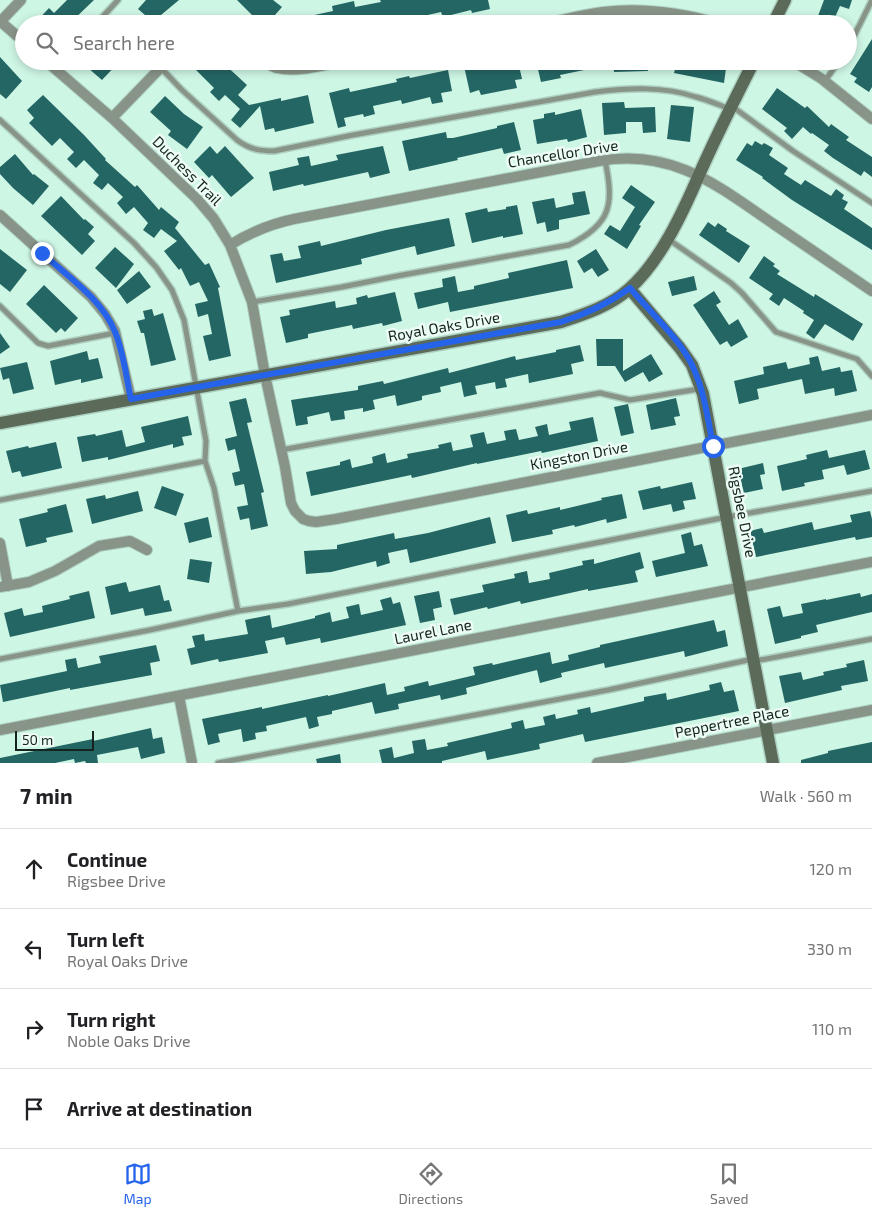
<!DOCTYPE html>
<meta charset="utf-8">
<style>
:root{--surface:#fff;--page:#f2f2f2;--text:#202124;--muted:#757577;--line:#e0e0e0;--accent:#2563eb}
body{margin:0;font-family:"Exo 2",sans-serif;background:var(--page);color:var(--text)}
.scale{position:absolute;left:15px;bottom:12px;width:79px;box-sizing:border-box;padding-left:5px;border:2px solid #15241e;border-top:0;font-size:14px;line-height:18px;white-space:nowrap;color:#15241e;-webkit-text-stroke:4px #edfdf6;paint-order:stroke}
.stop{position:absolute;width:15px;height:15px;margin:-11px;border:4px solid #2563eb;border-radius:50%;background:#fff}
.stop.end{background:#2563eb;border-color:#fff;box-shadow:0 1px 5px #0008}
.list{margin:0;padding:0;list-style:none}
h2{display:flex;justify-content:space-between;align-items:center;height:65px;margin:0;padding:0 20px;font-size:21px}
h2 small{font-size:16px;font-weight:400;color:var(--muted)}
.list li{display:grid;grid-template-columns:32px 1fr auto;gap:15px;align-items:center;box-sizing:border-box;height:80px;padding:0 20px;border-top:1px solid var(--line)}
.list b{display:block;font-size:19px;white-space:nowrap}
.list p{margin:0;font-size:16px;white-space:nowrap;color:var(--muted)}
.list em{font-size:16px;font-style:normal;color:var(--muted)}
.icon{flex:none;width:28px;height:28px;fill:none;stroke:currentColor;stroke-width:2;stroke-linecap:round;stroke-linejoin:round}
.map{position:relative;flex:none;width:872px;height:763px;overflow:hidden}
.search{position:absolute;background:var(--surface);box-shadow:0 2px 8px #0003;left:15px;right:15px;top:15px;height:55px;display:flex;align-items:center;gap:12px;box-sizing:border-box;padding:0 18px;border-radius:28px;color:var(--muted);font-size:19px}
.sheet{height:385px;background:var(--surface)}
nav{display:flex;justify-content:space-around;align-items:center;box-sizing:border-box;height:70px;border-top:1px solid var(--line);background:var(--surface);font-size:14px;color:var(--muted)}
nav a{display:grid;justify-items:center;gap:2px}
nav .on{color:var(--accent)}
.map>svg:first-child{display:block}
</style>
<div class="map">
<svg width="872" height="763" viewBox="0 0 872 763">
<rect width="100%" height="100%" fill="#cef6e5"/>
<!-- building -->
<path fill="#246664" d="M67,0H94L69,24H34L49,8L54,13Z
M146,0H179L161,15L166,19L161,24H137L145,15L138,9Z
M237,0H273L282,7L275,15L286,24H252L256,19Z
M380,0H488L490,9L472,13L471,10L443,17L441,12L397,22L398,24H292L291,20L333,11L332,6L354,1L355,7L381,2Z
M824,0H852L849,9L840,6L832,24H815Z
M872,39V87L869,92L854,82L857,78L850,74Z
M0,57L22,81L6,99L0,94Z
M94,61H120L102,80L88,68Z
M198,61H221L247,85L238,95L249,105L281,98V101L308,95L314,123L275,132L274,128L265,130L260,106L240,128L231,120L240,109L225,95L219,101L210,92L214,88L193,67Z
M484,61L487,66L518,61L522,79L515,80L517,88L481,95L479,90L470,93L464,66Z
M536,61H588L589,69L560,75L561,78L541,82Z
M613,61H648V71L614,72Z
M677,61H727L724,83L674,73Z
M448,70L452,91L441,93L443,102L432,104L430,97L402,104L401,100L373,106L375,114L364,117L363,114L344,118L346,126L338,128L329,93L349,88L350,92L397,82L396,79L409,76L410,78Z
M777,88L805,108L807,106L829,127L831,124L849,137L846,140L872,157V177L864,171L861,176L833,158L824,151L829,145L812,133L811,134L803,127L792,139L784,131L787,128L762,109Z
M43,95L84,135L106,159L105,160L135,187L137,185L159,210L161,207L179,222L175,228L205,265L209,263L220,287L218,288L231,356L209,361L203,336L212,334L208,314L198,317L195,304L208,301L199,282L190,286L181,268L179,270L164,251L177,241L161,229L154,238L143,230L148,223L134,207L126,214L117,203L123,197L108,183L102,190L93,183L99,175L84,160L76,168L67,159L74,152L60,138L52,146L29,123L34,118L27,110Z
M165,96L184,114L203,127L187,149L168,135L171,131L150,112Z
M624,102L625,108L655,107L656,132L643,133L642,122H626V133L604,135L602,103Z
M671,105L694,107L690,142L667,139Z
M581,109L587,137L568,142L567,139L537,144L533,120L544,118V114L555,112V115Z
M514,122L521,150L504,154L502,148L457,158L458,160L409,171L402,141L446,132L447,138H453L497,128V126Z
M755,141L762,145L764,143L773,148L769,155L788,168L784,174L801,185L805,180L831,196L836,189L844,195L842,199L848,202L844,209L872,228V250L792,200L762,178L763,177L736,160L747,143L752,146Z
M210,146L217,154L225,146L254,178L231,197L212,175L209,178L194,162Z
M383,146L390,173L370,178L368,172L304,186L303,184L273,191L269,172L299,165L297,158L309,156L311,166L338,160L336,155Z
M15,154L33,175L34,174L49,186L33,205L13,188L0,174V167Z
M631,185L655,202L639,225L641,226L627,249L604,234L610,225L620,231L635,207L622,198Z
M585,191L590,214L559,220V229L547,232L545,222L537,224L532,202L554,198L556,208L574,204L572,193Z
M61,196L84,220L85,219L94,227L88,234L95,241L82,255L41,216Z
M517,205L523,234L503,238V236L472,243L465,213L487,208L488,212L506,209V207Z
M449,218L455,246L417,255L415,246L361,259L362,264L276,283L270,255L282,253L284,261L301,258L298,246L320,241L321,246L386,230Z
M708,222L715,227L718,223L727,229L726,231L750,246L739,263L699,235Z
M115,247L134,264L116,288L95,268Z
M0,249L27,270L10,292L0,284Z
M596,249L609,270L598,277L592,268L584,273L577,261Z
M764,256L775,264L773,266L780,271L777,274L814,297L815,294L863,324L853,341L825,324L814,339L806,333L814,320L803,313L804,311L784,298L779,306L769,299L773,294L749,278Z
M567,260L573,288L450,312L448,302L418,309L414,293L443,287L442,279L455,276L458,292L474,289V286L509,278L508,273Z
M139,271L151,287L127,304L117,290Z
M694,276L697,290L672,296L668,282Z
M44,285L78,318L65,332L61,328L56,333L26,304Z
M714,291L721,302L716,305L729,325L738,319L748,337L731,347L727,341L720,345L693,305Z
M395,292L402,321L383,326L382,323L353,329L352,325L308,334V338L286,343L280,317L290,315L289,310L335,301L336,308L357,304L356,298L367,295L368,298Z
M152,309L154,316L163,313L176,360L151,366L144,333H141L137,321L145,319L143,311Z
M0,333L10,347L0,354Z
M596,339H623V371L651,354L663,374L649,382L643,372L625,382L615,366H597Z
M580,345L584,361L571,364L573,374L529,383L528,374L505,379L507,387L496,389L495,382L475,386L477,394L464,397L461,382L440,387L441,392L422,396V400L397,406L395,395L373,400L375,409L363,412V408L344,411L345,419L331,421L329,412L307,417L308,424L296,426L291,400L358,390V386L383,381L384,384L448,368L449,373L515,356L516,360L556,352V350Z
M87,351L89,360L98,358L103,378L81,383V379L55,385L50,361Z
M818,356L822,371L840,367L841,372L852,370L857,391L835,396L834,388L805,394L802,379L757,389L759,399L739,404L734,381L764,374L763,367L786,362L788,369L810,364L809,358Z
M27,362L34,389L13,394L9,378L3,380L0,368Z
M246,398L252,422L247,423L264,492L261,493L268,526L251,530L249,518L240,520L237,507L248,505L244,484L235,486L232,473L240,471L235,449L228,451L225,439L237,436L229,402Z
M676,398L680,416L674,417L676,425L651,430L646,405Z
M628,404L634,433L621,436L614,407Z
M188,416L192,435L182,437L184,445L173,448V444L108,460V457L82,462L77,437L95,434L96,436L122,430L126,447L145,442L141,427Z
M593,417L598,441L542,453L541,451L477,464V463L412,478L411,475L311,496L306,472L340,465V462L350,459L352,468L373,463L372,457L385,453L387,463L408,458L407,454L439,448L438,445L451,442L453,451L473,447L470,435L484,432L487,444L506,440L504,431L516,429L519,440L538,436L535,427L547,424L549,435L571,430L569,422Z
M56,442L62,468L22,477L20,471L12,473L6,451L28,446L29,448Z
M827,450L829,458L865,450L870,469L847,475L844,465L822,470L824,479L804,483L805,486L782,491L777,466L807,459L806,455Z
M763,463L765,474L760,475L763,489L744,493L738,469Z
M692,482L696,499L683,501L685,509L673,512L671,504L643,510L638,491L660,486L661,489Z
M162,486L184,494L176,516L154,508Z
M138,491L143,511L92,524L86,499L105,495L106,499Z
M622,494L627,518L607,523L606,519L575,527L574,525L552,530L553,534L512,542L506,515L527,510L528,514L560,507V510L602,500L601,498Z
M66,504L73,532L46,538L47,542L26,547L19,519L48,512L47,509Z
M870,511L872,519V537L856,540L855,537L756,557L750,531L762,528L764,533L812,522L814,530L852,522L850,515Z
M208,517L212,537L189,543L184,523Z
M490,517L496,543L410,563L407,549L388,553L390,563L377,567L376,561L331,572L306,574L304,551L337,549V545L394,533L395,539L428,533Z
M691,532L694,546L702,544L708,566L656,577L652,561L685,553L681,535Z
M640,552L644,568L635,571L638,582L588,591V589L521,604L520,601L488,609L487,607L454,615L450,599L484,592L482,585L515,578L514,574L527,571L529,583L550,579L549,573L583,565L582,561L594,559V564Z
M190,559L212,562L209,583L187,579Z
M126,582L129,592L160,585L164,601L169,600L172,611L145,616L143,608L111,615L105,587Z
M89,591L95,618L10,637L4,613L22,608L24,616L43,612L42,606L70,599L69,596Z
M439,591L442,607L433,609L435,620L420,623L414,596Z
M860,593L861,597L872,594V612L816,625L818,632L801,636V638L775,644L767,609L780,606L783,617L803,613L801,604L826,599V600Z
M391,597L393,604L400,602L406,625L321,643L320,638L286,645L284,637L265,641L268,653L219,662L218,659L191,665L187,649L195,647L192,636L204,634L205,641L248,634L245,620L270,615L272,628L315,618V616L330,612L332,622L349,618L346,607L359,604L361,615L383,610L380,600Z
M714,620L717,632L725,630L728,646L685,657L684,651L605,668L604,663L561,673L562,677L540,683L537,670L466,688L467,694L441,700L440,695L398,704L399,709L375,714L372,702L332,711V714L317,717L319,726L309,729L306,717L266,726L267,731L255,733L256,739L243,742L241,729L218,734L220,742L208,745L202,719L262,707V709L328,695V696L385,683L387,695L405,691L404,687L428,681L429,686L475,675L473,667L492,663L493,665L550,652L552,664L569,660L568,655L600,647V645Z
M156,645L160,661L150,663L152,675L70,690V688L3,702L0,685L67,671L65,660L76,658L78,668L101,663L99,656Z
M864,660L868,681L841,686L842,690L785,703L779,676L801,672L803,680L824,675L823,672L847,667L846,664Z
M721,682L724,692L734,690L739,711L585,742L583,734L539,744L540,749L487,760L485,751L442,761V763H382L379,750L392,747L394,758L414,753L412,741L425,739L427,750L448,746L447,743L512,728L511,723L523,720L525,729L545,725L543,717L555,714L556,719L578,714L577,710L590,707L591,713L644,701V697L666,693L667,700L710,690L709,685Z
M151,728L153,739L162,737L165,753L141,759L138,747L97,755L98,763H86L85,761L75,763L74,759L55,763H0V758L93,739V741Z
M872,742V763H801V760L828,753V751Z
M340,754L341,763H317L316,759Z"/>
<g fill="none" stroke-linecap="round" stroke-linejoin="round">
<defs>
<path id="lane" d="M96,24L118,0
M848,48L872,0
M161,68L182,90L237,140C249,149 259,151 274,151L353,135L595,92C629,88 663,86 696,97C708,100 719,105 730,109
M825,81L839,61
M733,107L793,151L872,203
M0,120L134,243L156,267L172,290L184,320L206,441L205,461L0,500
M668,239L731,283L742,293L776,332L857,359L872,376
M252,302L342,287L397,276L569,245C612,224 614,204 605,160
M0,306L38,343L48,346L115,333
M281,450L600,393L630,400L699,389
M205,461L214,488L238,611L288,604L727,517L872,491
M0,659L150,630L238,611
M755,661L872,639
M218,763L608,690L753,659"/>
<path id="street" d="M0,21L24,42
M0,22L21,0
M542,24C562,20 582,15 603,12C642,7 683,13 721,24
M46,61L112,118L197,199L214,219L230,245L252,302L265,375L285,467L291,503L295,511L303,519L309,521L316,522L336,519L872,415
M263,61C267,63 272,67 277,68C296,73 325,65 343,61
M793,61L822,79L872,119
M112,118L167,61
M0,215L91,297L105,314L115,331L131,399
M230,245C251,232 270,224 294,219L599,161C673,148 718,186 775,225C807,247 840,269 872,291
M0,543L8,586
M0,587L29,582L55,571L99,546L130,541L147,550
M179,696L192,763
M0,730L872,562
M597,763L872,710"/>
<path id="secondary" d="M773,24L785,0
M630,289L680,348L692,365L703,394L773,763
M0,423L561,322C585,314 610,306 629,289C660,262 683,212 699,175C716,136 735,99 754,61"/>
</defs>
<!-- lane casing -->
<use href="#lane" stroke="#add0c1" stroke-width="8"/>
<!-- street casing -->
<use href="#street" stroke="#add0c1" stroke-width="12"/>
<!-- secondary casing -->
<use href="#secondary" stroke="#add0c1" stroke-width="15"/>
<!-- lane -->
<use href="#lane" stroke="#899488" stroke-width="5"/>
<!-- street -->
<use href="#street" stroke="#899488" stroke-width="10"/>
<!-- secondary -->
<use href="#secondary" stroke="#5b6a59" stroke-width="12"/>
</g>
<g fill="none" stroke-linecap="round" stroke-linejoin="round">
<!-- route -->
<path stroke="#2563eb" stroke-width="6" d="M42,253C67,276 102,299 115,332C124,353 126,377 131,399L561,322C586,314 608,304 630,288C649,311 681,340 693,367C704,391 708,419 713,446"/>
</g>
<g text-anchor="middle" stroke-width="5" stroke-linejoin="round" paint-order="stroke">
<!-- street labels -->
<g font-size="15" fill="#15241e" stroke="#edfdf6">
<text transform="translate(563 154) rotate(-9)" y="5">Chancellor Drive</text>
<text transform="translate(187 171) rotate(45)" y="5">Duchess Trail</text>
<text transform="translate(444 327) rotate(-10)" y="5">Royal Oaks Drive</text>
<text transform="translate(579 456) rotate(-11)" y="5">Kingston Drive</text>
<text transform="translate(742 512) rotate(79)" y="5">Rigsbee Drive</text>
<text transform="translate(433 632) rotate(-11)" y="5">Laurel Lane</text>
<text transform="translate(732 722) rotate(-11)" y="5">Peppertree Place</text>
</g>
</g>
</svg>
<div class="scale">50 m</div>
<div class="stop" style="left:713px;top:446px"></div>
<div class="stop end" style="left:42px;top:253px"></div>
<div class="search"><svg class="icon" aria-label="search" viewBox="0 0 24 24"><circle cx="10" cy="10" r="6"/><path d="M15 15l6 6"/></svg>Search here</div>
</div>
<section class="sheet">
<h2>7 min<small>Walk · 560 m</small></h2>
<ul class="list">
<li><svg class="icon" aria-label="ahead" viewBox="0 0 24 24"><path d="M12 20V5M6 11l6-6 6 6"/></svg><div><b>Continue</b><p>Rigsbee Drive</p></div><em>120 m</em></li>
<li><svg class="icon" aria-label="left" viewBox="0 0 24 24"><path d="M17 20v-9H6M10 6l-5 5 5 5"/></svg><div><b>Turn left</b><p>Royal Oaks Drive</p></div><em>330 m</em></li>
<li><svg class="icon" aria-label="right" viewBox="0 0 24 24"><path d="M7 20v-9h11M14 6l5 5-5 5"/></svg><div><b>Turn right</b><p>Noble Oaks Drive</p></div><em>110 m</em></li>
<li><svg class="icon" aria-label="arrive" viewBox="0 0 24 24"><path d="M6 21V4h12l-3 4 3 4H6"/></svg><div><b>Arrive at destination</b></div></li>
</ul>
</section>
<nav>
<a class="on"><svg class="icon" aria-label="map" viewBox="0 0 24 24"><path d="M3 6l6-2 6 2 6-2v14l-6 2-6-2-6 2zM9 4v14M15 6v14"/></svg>Map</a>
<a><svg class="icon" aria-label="directions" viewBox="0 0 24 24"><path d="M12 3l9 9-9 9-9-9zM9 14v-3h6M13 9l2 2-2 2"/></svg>Directions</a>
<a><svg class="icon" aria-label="saved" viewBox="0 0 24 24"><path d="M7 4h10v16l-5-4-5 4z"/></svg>Saved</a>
</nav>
